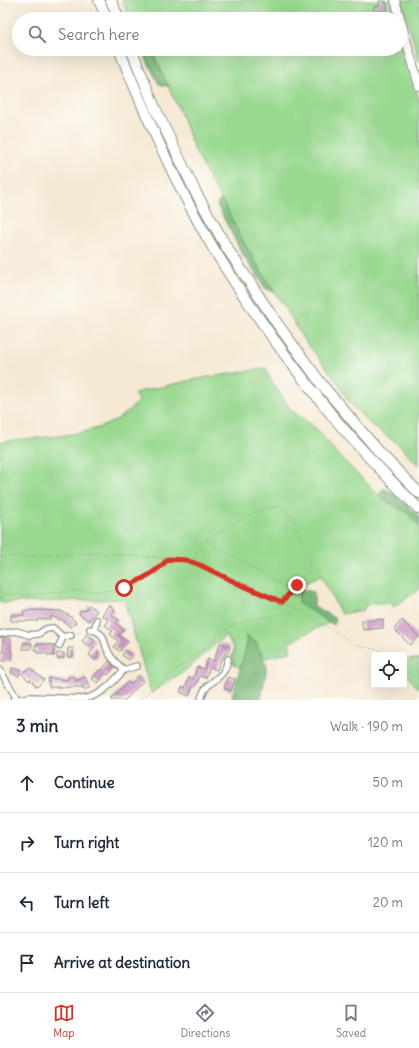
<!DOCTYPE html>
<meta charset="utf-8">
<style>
:root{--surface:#fff;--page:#f6f6f7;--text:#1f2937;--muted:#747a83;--line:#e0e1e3;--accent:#d93025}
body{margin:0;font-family:Delius,sans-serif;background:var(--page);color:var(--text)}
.controls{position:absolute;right:12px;bottom:12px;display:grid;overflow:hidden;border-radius:4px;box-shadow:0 4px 16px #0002}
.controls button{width:36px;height:36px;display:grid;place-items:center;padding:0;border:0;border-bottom:1px solid var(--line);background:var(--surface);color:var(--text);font:20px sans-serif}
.stop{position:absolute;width:12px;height:12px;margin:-9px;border:3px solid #d93025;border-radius:50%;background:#fff}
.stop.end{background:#d93025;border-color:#fff;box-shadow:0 1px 4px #0008}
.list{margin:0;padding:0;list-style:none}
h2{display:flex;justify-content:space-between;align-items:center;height:52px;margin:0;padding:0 16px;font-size:17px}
h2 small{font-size:13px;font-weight:400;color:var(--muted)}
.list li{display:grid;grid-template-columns:26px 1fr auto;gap:12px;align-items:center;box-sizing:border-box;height:60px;padding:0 16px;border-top:1px solid var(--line)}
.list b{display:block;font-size:15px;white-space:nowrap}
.list em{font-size:13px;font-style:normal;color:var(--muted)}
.icon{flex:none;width:22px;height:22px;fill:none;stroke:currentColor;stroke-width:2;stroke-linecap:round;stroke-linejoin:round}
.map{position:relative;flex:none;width:419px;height:700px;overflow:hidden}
.search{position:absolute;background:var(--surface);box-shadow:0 4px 16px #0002;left:12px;right:12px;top:12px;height:44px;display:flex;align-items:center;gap:10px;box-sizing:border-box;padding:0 14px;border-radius:22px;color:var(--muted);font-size:15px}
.sheet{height:292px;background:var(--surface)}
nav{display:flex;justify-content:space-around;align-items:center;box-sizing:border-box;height:56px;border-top:1px solid var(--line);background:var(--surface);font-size:11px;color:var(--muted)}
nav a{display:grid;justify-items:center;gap:2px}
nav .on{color:var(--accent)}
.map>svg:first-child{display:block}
</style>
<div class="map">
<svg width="419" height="700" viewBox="0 0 419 700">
<rect width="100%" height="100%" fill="#fdfcf7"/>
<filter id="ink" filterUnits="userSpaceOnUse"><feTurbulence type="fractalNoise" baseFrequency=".025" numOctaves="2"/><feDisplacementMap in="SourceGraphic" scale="8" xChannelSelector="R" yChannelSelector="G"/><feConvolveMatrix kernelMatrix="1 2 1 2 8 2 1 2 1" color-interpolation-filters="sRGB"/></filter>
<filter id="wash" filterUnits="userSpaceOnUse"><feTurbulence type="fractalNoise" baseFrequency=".012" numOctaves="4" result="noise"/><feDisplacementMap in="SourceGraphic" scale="16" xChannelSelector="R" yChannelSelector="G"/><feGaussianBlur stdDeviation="0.9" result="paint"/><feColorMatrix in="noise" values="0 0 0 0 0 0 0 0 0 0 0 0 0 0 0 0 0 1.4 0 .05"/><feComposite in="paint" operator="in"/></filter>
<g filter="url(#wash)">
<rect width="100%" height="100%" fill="#f6e9d4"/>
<!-- green -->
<path fill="#98d88f" stroke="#5c8a62" d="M122,0H391L397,19H130Z
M402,0H419V62L402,1Z
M400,31L419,100V466L399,445L370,424L350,403L336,380L302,337L285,307L274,292L244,243L193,147L181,114L151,49H400Z
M266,368L270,379L291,410L317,429L338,455L383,499L408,513L419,526V590L393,607L389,603H369L368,605L364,606V610L341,614L321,576C303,583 301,584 298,603L330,622L303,635L289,643L291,652L264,658L256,644L246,636L247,644L241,668L234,665L232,655L234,650L226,635L187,669L151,693L124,599L0,603V442C37,436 78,439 112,422C123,417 131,408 139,401L134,394L138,392L197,379Z
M417,659H419V689L404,672V660Z"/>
<!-- forest -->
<path fill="#7ab87a" stroke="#4c7a57" d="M141,49H151L169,87L159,84Z
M222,200L244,243L274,292L265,288L243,255L217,205L219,201Z
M383,488C397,495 408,506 419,517V526L408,513L383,499L379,496Z
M300,589L314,592V606L336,619L334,625L298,603Z
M246,636L256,643L267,666L261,700H231L247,644Z"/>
<g id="blocks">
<!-- building -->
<path fill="#ca94c2" d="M379,1H385V3H387V19H374V6H379Z
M89,605L97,611L89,621L79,614L82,610L85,611Z
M109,605L115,610L111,614L119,620L116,623L124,630L119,635L128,642L120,651L114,647L118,641L110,634L113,631L105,625L109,621L102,615Z
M37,610L61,611L70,616L76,622L71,628L61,619L60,620L51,616V619H38V621H11V615H24L23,611Z
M383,619V628L363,630L362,621Z
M402,620L419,637L410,645L394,629Z
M87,634L95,640L89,647L82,641Z
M3,638H11V652H12V660L2,661L1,652H3Z
M23,643H32L31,649H23Z
M220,643L230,647L227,654L225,653L222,660L221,659L217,670L210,667L206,678L200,676L195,687L193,686L189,696L180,692L182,687L185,688L189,677L193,679L197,667L204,669L208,659L214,661Z
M42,644L54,645V656L47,655V653H37V650H35V645Z
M68,648H73V657H67Z
M94,648L99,651L97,653L99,655L95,660L89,655Z
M125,650L132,655L129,660L122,655Z
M57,653H64V658L57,659Z
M109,661L114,667L108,675L106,673L98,683L92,679L99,670L101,671Z
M12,668L21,670L19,676L11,673Z
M30,668L44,680L37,687L30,679L29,681L22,674L26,670L28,671Z
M137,676L143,681L125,700H111L127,682L131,684Z
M68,677H76V681L85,677L90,687L84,690L83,687H49V678L68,680Z
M228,677L235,679L231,691L224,688Z"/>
</g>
</g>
<g filter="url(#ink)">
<use href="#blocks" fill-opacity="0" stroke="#8a9384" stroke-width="1"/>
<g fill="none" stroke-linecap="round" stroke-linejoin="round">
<defs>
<path id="street" d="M94,630L97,620
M0,634L16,631L29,635L38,634L46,629L53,628L63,637L71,635
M59,646L63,637
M0,670L17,699
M124,670L137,666
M14,700L31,697L83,699C102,696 112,683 124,670C119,665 112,660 109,653C101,640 109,635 90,629
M201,700C204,679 224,683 228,659"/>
<path id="secondary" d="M395,0L419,86"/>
<path id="highway" d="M99,0L107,19
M111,0L119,19
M119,49C146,116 175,183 212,246C247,304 288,361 331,414C358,447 389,479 419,509
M131,49L155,108L196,193L227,248L276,322L323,386L380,453L419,493"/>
</defs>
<!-- street casing -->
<use href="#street" stroke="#8a9384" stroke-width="8"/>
<!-- secondary casing -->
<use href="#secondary" stroke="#8a9384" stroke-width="10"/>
<!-- highway casing -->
<use href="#highway" stroke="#8a9384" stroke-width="12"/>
<!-- path -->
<path stroke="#8a9384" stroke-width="1" stroke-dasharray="1 3" stroke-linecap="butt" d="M206,540L291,591
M0,557L101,553L186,560L200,565L241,585L300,610L355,644L394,655
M193,563L200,543L248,516L265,508L282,506L291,516L310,565L307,574L282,602
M0,593C21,598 51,592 73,591C90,590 109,593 125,587C140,582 157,572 168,559
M226,630L231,635L236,643L234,655
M78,633L84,631
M404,658L419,656
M139,700L233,624L299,610"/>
<!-- street -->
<use href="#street" stroke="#fff" stroke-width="5.5"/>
<!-- secondary -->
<use href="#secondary" stroke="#fff" stroke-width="8"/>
<!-- highway -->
<use href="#highway" stroke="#fff" stroke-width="10"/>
</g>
</g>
<g fill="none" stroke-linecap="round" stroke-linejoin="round" filter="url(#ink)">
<!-- route -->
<path stroke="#d93025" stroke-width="5" d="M124,588C140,580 156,573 168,559L186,560L200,565L241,585L282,602L297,585"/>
</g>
</svg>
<div class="controls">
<button><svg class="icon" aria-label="locate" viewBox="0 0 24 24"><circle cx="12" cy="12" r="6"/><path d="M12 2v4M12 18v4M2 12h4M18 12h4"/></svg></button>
</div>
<div class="stop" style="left:124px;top:588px"></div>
<div class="stop end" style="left:297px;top:585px"></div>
<div class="search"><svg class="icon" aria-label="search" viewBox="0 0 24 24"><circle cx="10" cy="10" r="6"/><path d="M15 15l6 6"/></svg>Search here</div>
</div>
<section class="sheet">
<h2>3 min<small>Walk · 190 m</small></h2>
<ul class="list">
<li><svg class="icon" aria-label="ahead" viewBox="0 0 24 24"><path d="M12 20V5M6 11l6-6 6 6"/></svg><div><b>Continue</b></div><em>50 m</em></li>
<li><svg class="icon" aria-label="right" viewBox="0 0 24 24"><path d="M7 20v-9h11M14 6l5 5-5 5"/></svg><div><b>Turn right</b></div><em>120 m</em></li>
<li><svg class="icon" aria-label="left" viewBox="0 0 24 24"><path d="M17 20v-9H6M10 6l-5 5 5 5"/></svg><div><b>Turn left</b></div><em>20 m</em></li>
<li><svg class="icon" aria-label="arrive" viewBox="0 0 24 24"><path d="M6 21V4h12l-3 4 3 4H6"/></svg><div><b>Arrive at destination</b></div></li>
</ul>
</section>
<nav>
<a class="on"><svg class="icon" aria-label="map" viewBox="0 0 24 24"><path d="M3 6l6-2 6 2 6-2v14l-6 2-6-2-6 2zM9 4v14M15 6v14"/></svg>Map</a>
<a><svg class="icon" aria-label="directions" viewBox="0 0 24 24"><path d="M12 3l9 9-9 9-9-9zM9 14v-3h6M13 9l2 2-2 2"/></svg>Directions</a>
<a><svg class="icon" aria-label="saved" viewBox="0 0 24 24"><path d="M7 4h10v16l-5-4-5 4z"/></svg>Saved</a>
</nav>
